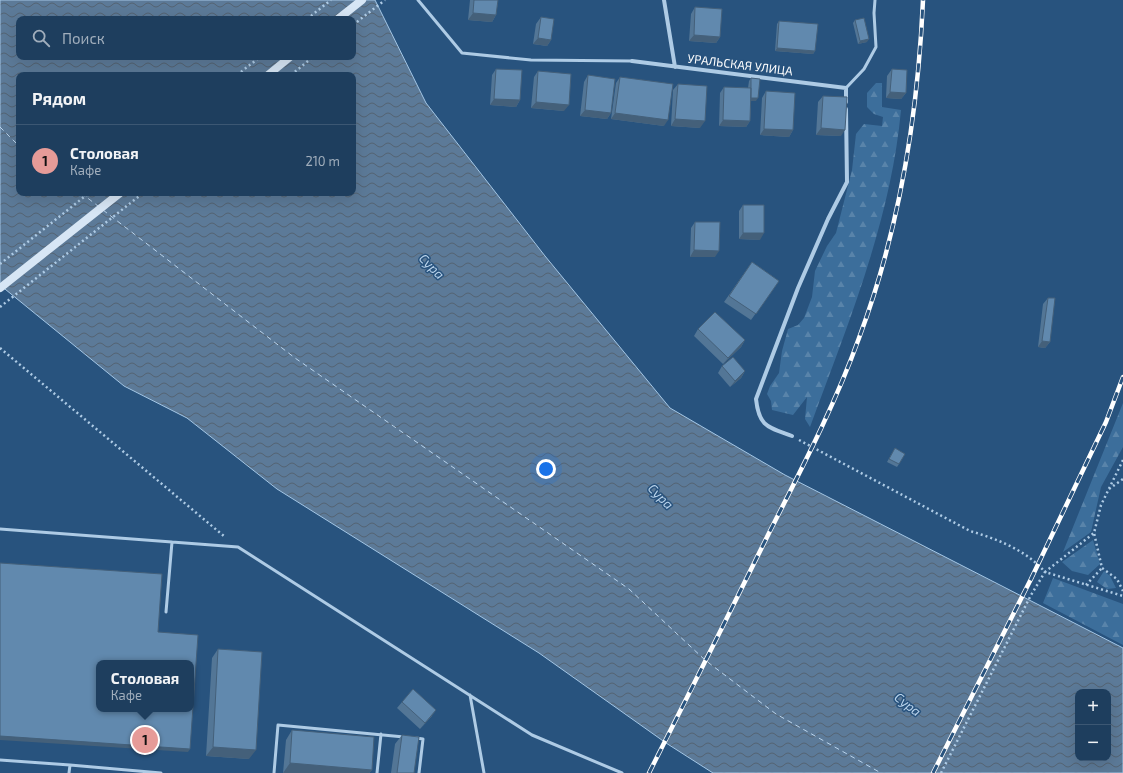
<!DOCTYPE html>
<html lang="ru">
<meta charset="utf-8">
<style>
:root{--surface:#1e3e5e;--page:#2b4967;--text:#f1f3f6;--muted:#a1aebc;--line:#3c5773;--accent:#e69b98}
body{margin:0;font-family:"Exo 2",sans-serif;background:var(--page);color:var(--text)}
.controls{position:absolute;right:12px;bottom:12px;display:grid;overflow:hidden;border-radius:8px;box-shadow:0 4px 16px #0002}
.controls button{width:36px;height:36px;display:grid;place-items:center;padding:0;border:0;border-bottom:1px solid var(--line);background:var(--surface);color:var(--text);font:20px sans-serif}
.you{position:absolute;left:546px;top:469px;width:14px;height:14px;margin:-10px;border:3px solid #fff;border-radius:50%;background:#1a73e8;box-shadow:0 0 0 6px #1a73e833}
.badge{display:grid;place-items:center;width:26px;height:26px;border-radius:50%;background:var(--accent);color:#111;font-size:13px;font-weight:700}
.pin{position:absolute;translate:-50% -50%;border:2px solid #fff;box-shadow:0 1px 4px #0006}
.popup{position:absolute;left:96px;top:660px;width:98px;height:52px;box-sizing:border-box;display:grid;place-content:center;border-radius:8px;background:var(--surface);filter:drop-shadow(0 1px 3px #0005);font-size:13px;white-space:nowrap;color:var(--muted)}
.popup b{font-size:15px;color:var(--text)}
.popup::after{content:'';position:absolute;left:50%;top:100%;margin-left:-8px;border:8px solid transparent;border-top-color:var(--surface)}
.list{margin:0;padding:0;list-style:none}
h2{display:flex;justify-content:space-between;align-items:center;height:52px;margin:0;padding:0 16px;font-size:17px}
h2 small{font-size:13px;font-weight:400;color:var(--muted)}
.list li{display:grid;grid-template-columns:26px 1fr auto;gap:12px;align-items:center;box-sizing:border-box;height:72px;padding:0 16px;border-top:1px solid var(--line)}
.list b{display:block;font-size:15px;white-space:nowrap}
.list p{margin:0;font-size:13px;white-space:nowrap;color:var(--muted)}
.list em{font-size:13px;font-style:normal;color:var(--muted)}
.icon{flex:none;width:22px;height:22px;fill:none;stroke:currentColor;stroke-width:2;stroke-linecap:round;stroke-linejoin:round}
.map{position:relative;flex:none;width:1123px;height:773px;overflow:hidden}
.search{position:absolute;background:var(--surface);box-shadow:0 4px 16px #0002;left:16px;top:16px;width:340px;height:44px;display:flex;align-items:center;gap:10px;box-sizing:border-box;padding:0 14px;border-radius:8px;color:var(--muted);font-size:15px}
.panel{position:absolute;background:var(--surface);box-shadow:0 4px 16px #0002;left:16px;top:72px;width:340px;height:124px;border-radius:8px}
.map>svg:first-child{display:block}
</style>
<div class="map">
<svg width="1123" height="773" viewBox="0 0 1123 773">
<defs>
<pattern id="forest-firs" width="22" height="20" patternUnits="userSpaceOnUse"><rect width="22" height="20" fill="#3c6e9b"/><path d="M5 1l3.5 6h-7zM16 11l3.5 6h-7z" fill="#5984aa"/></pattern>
<pattern id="water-waves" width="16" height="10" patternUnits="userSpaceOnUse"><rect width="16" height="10" fill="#5c7a98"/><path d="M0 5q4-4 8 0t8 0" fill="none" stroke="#546372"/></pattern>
</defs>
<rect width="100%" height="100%" fill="#28537e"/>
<!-- forest -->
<path fill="url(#forest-firs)" d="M876,83H882V107L901,110C891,220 848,324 810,427L805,419L807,397L793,415L772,410L771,401L767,394L770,386L779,373L782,351L788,329L798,325L804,318L812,297L815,271L827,246L836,233L852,170L856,134L864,124L882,126L883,117L874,114L867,107V93Z
M1123,403V447L1101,487L1091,532L1063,552Z
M1093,540L1100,564L1088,575L1072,571L1062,562Z
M1104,571L1110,576L1116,588L1107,589L1097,582Z
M1053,578L1123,604V645L1043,603Z"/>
<!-- water -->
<path fill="url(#water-waves)" stroke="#a3c6e5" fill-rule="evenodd" d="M0,0H375L426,103L545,256L670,408L785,475L1123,648V773H713L666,743L539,653L277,489L187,418L124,386L0,285ZM19,19H353V57H19ZM19,75H353V193H19ZM1078,692H1108V758H1078Z"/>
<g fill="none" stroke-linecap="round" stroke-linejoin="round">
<!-- ferry -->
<path stroke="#bad4ec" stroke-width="1" stroke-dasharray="5 4" stroke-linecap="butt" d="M0,127L19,146
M81,193L98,206
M103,210L295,358L629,589L705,660L776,714L881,773"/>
<!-- path -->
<path stroke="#aecbe5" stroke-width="2.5" stroke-dasharray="2 3" stroke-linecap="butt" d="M307,19L331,0
M353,25L385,0
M237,75L260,57
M291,75L313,57
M0,264L89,193
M0,307L143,193
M0,348L225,537
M799,440L970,531C997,539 1026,550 1045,572L1094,533
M1123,460L1101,505L1094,533L1102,568L1117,579L1123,591
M1109,489L1123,479
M1086,585L1102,568
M941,773L1031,595L1045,572L1123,596"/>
<!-- lane -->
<path stroke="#aecbe5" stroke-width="3" d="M418,0L462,53L531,60L632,61
M846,88L864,69L876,47L874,13L875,0
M0,529L238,547L532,735L622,773
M166,612L172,542
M470,695L484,773
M416,738L423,739L419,773
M0,760L70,765L69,773
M70,765L161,773
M274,773L278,725L404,737
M377,773L381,734"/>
<!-- street -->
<path stroke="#aecbe5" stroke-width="4" d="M664,0L675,67
M632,61L846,88V102
M792,436C768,427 759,427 756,399L798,288L828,219L847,182L846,109"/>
<!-- secondary -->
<path stroke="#d7e6f5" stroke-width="8" d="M338,19L362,0
M268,75L290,57
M0,288L120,193"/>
<defs>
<path id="rail" d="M649,773C690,692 730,612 770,531C802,468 835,405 859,338C899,231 918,114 923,0
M933,773L1031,579L1106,422L1123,377"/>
</defs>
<!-- rail casing -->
<use href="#rail" stroke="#fff" stroke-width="4.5"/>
<!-- rail -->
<use href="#rail" stroke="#28537e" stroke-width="3" stroke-dasharray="9" stroke-linecap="butt"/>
</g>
<!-- wall -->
<path fill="#537696" d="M470,0H498L496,15L492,22L468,20Z
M695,7L720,37L716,43L689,41L691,14Z
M541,17L551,40L547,46L533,44L536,24Z
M855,20L867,42L858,44L853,23Z
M779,21L815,51L813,54L775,51L777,24Z
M496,69L520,100L516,107L490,105L492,75Z
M892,69L906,93L901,99L886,98L887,76Z
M538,71L564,111L531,108L534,77Z
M588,75L611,113L607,119L580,116L584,82Z
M620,77L664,126L611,119L616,83Z
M751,78L756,101H751L750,121L746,127L719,126L720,93L724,87L748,88L749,81Z
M678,84L700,128L671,126L673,90Z
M766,91L793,130L789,137L760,135L762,98Z
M823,96L841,136L816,135L818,102Z
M743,205L760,240L739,239V211Z
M695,222L715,257H690L691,228Z
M752,262L779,281L751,320L724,302Z
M1048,298L1050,342L1045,348L1038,347L1043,304Z
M698,329L745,340L741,347L723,364L694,336Z
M722,366L745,371L741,378L730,387L718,373Z
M895,448L899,464L897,467L887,462Z
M218,649L249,759L206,756L212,658Z
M402,702L432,716L420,729L397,708Z
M292,730L372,770L369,773H283L286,740Z
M402,735L414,773H391L395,744Z"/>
<!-- shaded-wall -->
<path fill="#44607a" d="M473,13L496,15L492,22L468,20Z
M694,35L720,37L716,43L689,41Z
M538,38L551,40L547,46L533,44Z
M869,39L867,42L858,44L860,41Z
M777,48L815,51L813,54L775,51Z
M890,92L906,93L901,99L886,98Z
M750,97L758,98L756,101H748Z
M494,99L520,100L516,107L490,105Z
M536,102L569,105L564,111L531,108Z
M585,110L611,113L607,119L580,116Z
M615,113L668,120L664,126L611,119Z
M675,119L705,121L700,128L671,126Z
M723,120L750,121L746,127L719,126Z
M821,128L845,130L841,136L816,135Z
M764,129L793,130L789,137L760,135Z
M743,233H764L760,240L739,239Z
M694,250L719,251L715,257H690Z
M745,340L741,347L723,364L728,358Z
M1042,341L1050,342L1045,348L1038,347Z
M745,371L741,378L730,387L735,381Z
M436,710L432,716L420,729L425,723Z
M0,736L190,749L188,752L0,740Z
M213,747L256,750L249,759L206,756Z
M290,763L372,770L369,773H283Z"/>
<!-- building -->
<path fill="#6189ae" stroke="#44607a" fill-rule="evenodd" d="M474,0H498L496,15L473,13Z
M695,7L722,9L720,37L694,35Z
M541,17L554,19L551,40L538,38Z
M864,18L869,39L860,41L855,20Z
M779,21L818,24L815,51L777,48Z
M496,69L522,70L520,100L494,99Z
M892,69L907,70L906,93L890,92Z
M538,71L571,74L569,105L536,102Z
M588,75L615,79L611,113L585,110Z
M620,77L673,84L668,120L615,113Z
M751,78L760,79L758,98H751Z
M678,84L707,86L705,121L675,119Z
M724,87L751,88L750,121L723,120Z
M766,91L795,93L793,130L764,129Z
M823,96L847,97L845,130L821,128Z
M743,205H764V233H743Z
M695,222H720L719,251L694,250Z
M752,262L779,281L756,314L729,296Z
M1048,298H1055L1050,342L1042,341Z
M715,312L745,340L728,358L698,329Z
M733,357L745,371L735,381L722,366Z
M895,448L905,454L899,464L889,459Z
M0,563L162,574L158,632L198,635L190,749L0,736ZM99,663H191V709H99Z
M218,649L262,652L256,750L213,747Z
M413,689L436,710L425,723L402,702Z
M292,730L374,737L372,770L290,763Z
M402,735L419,737L414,773H397Z"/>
<g text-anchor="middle" stroke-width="3" stroke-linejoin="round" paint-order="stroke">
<!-- street labels -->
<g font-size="12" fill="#fff" stroke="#28537e">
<text transform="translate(740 65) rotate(7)" y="4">УРАЛЬСКАЯ УЛИЦА</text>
</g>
<!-- water labels -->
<g font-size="13" font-style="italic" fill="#bad4ec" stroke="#28537e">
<text transform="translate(432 266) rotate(45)" y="5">Сура</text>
<text transform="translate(661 496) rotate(45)" y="5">Сура</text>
<text transform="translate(908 704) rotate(38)" y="5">Сура</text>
</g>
</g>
</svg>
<div class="controls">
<button>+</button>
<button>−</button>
</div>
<div class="you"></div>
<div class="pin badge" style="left:145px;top:740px">1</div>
<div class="popup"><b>Столовая</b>Кафе</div>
<div class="search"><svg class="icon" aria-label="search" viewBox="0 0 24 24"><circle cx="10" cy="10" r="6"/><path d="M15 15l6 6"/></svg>Поиск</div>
<section class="panel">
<h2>Рядом<small></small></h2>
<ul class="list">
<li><span class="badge">1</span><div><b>Столовая</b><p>Кафе</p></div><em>210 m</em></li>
</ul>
</section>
</div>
